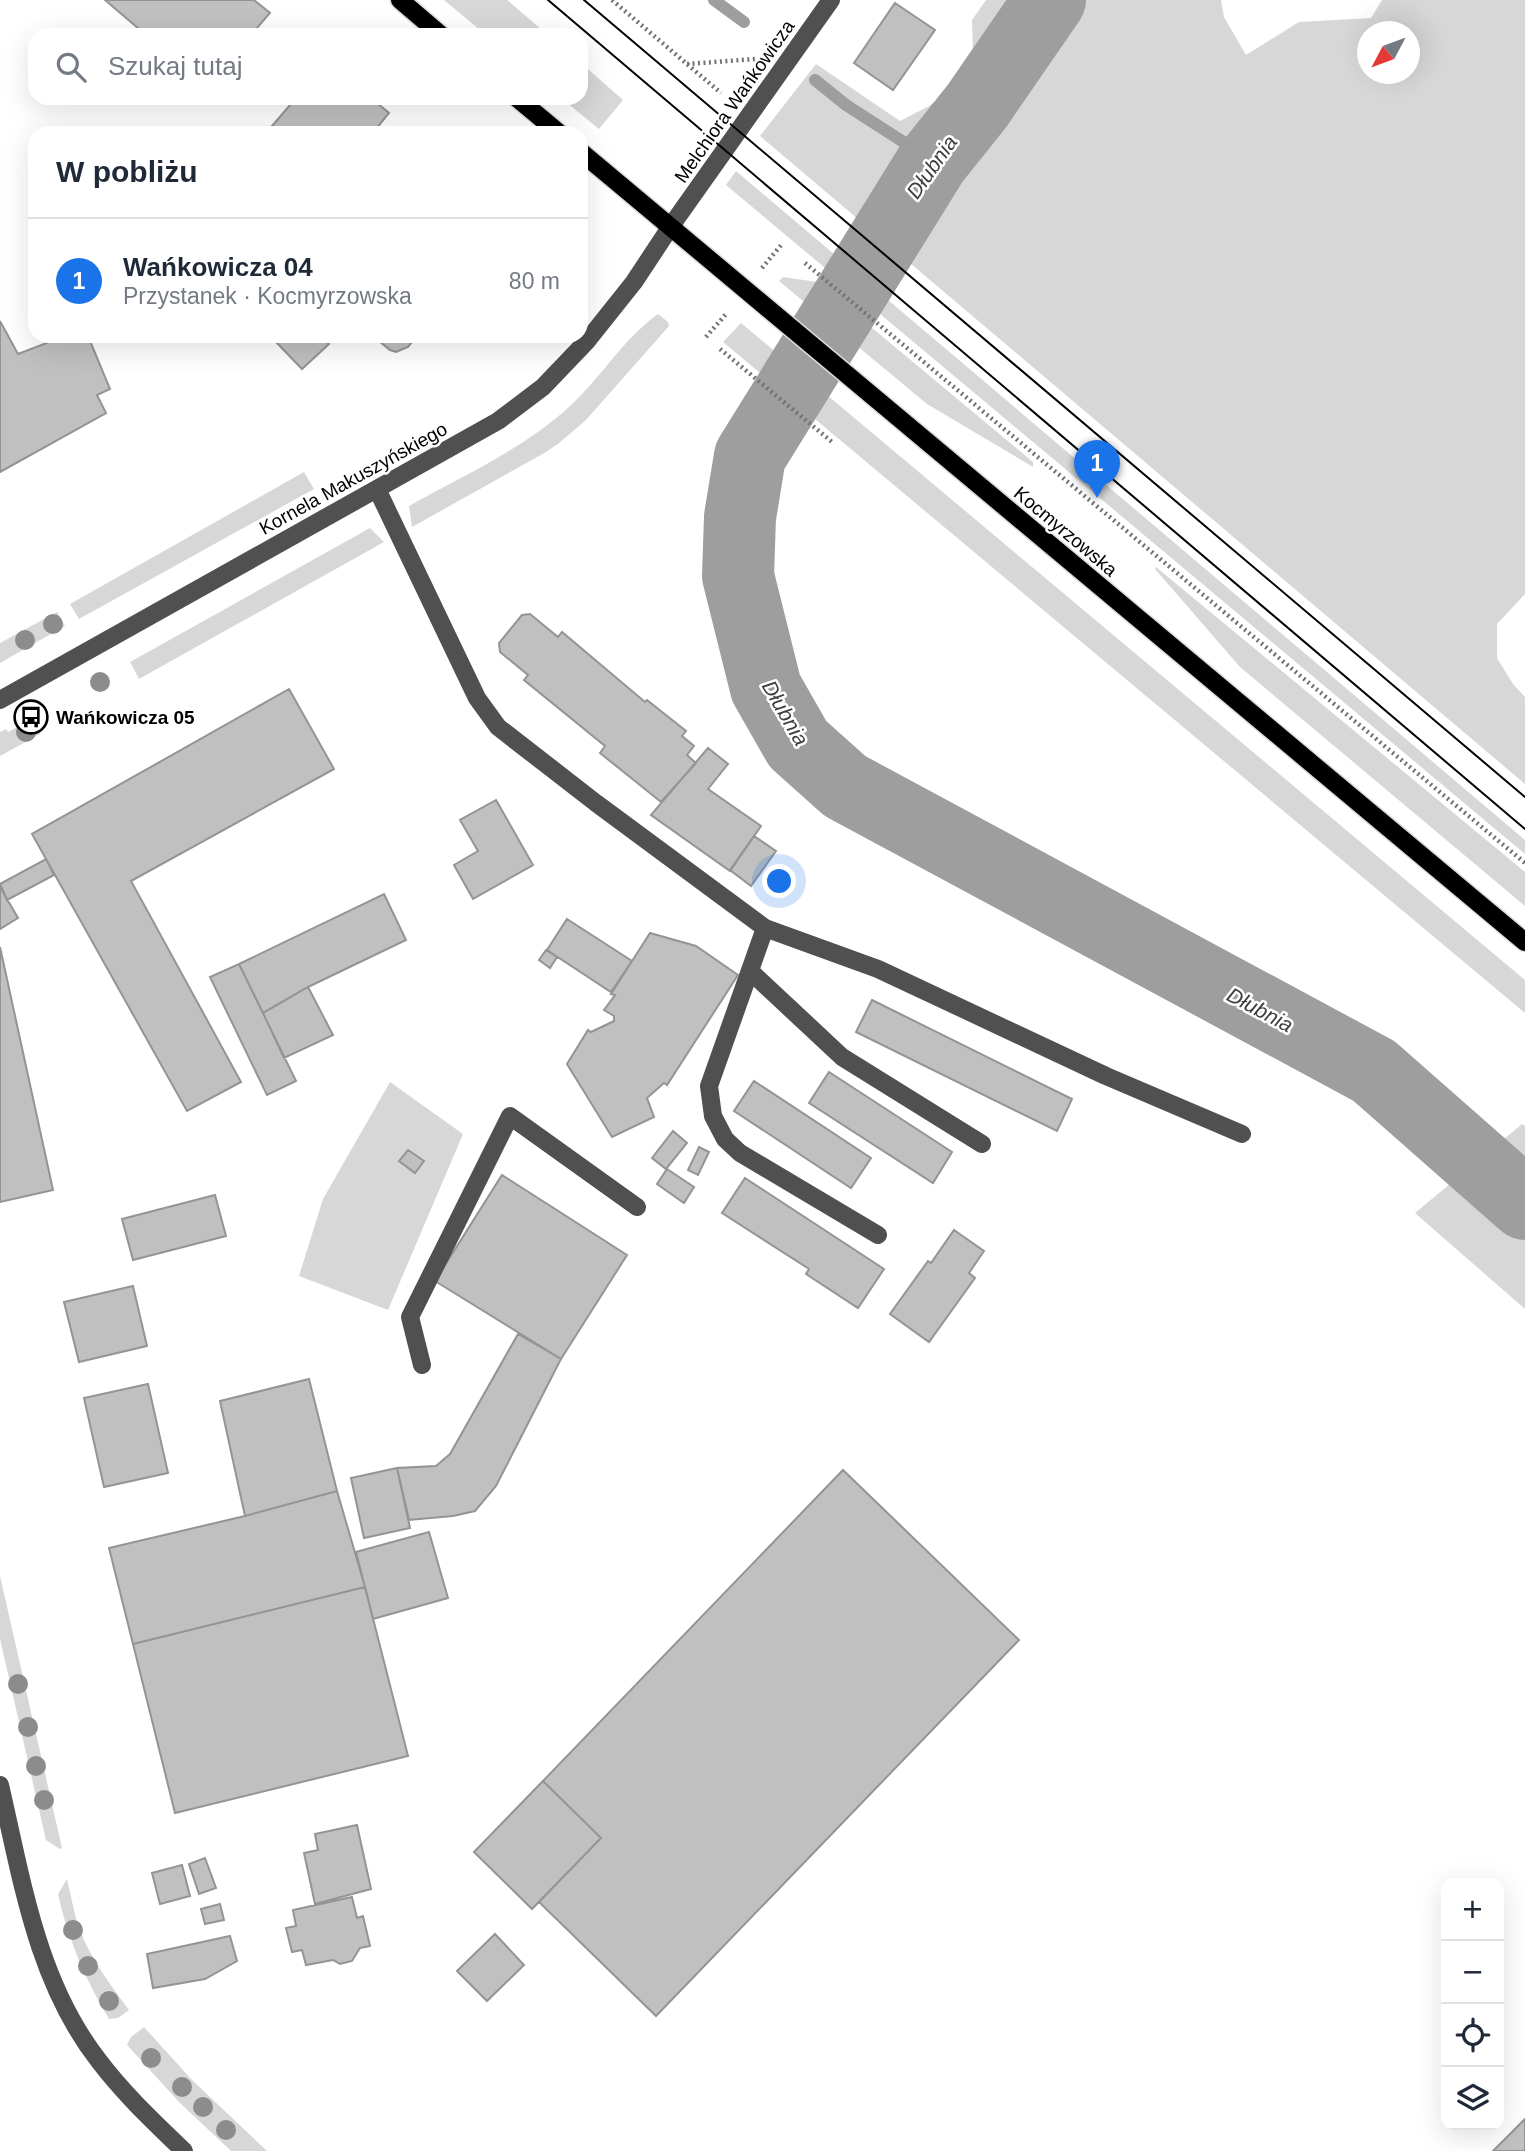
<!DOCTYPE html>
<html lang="pl">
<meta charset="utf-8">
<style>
:root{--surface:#fff;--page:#f2f2f3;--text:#1f2937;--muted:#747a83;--line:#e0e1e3;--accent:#1a73e8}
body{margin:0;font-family:Helvetica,sans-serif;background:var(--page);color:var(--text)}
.controls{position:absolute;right:21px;bottom:21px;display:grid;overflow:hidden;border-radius:14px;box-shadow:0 7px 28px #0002}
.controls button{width:63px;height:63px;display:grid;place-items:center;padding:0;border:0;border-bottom:2px solid var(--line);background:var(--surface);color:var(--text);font:35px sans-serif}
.compass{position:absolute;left:1357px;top:21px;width:63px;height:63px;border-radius:50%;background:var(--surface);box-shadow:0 7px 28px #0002;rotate:229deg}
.you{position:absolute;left:780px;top:882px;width:24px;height:24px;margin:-18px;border:5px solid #fff;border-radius:50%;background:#1a73e8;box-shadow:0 0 0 10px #1a73e833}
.badge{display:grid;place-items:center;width:46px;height:46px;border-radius:50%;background:var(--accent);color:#fff;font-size:23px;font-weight:700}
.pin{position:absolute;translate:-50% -58px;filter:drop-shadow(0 2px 4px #0008)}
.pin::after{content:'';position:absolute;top:37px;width:24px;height:21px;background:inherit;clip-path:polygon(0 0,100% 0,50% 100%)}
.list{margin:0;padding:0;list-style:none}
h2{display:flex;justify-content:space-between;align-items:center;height:91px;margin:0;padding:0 28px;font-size:30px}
h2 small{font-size:23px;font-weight:400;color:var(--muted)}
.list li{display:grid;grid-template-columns:46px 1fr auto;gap:21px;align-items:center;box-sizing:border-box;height:126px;padding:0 28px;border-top:2px solid var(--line)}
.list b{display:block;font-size:26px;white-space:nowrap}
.list p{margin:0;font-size:23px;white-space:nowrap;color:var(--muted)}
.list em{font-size:23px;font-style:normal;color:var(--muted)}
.icon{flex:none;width:38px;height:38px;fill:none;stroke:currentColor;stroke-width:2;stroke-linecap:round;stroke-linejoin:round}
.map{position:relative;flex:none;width:1525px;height:2151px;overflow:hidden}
.search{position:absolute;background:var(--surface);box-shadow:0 7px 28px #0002;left:28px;top:28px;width:560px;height:77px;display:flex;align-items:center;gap:18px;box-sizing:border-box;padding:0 24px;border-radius:21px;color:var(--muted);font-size:26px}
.panel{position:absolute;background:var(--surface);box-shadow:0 7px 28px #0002;left:28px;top:126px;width:560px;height:217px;border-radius:21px}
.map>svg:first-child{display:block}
</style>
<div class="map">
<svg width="1525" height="2151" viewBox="0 0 1525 2151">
<rect width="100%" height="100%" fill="#fff"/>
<!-- green -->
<path fill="#d7d7d7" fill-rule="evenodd" d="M444,0H507L548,35H486Z
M986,0H1221L1224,17L1246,55L1299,22L1371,18L1382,0H1525V594L1497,624V658L1513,684L1525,697V784L760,136L816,64L900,121L929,106L954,87L973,55L972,20ZM1368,32H1410V74H1368Z
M581,63L623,100L599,129L561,98H581Z
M736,171L1525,840V854L726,185Z
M783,277L817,282L1033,462V467L927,404L779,281Z
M658,314L668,322L669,326L586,420L559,443L546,452L412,527L409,506C463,476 523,449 569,407C601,378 623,339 658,314Z
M741,323L1525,980V1013L723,342Z
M304,472L314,489L79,619L70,604Z
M370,528L384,542L139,679L130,662Z
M1156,567L1525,872V906L1240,667L1155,569Z
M57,612L65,626L0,663V643Z
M32,719L40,734L0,756V732L6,729L8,732Z
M390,1082L463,1134L388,1310L299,1276L323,1199Z
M1522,1124L1525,1126V1309L1415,1213Z
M0,1576L62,1848L60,1849L46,1840L0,1639Z
M67,1879C71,1896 74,1913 79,1928C90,1958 110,1984 129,2010L118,2018L109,2019C85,1979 68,1939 58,1894Z
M144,2027L192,2080L267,2151H231L180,2103L127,2045L131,2037Z"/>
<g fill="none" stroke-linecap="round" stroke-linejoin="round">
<!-- stream -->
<path stroke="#9e9e9e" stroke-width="12" d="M714,0L744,22
M815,80L846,105L933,161"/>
<!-- river -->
<path stroke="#9e9e9e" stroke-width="72" d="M1050,0L977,106L933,161L750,456L740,517L738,576L766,688L798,744L845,786L1374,1071L1525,1204"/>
</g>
<!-- building -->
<path fill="#c0c0c0" stroke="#949494" stroke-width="2" d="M105,0H254L270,13L251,35H146Z
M895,3L935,30L893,90L854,63Z
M296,98H371L389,113L376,129L378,130L376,133H266Z
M0,321L18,354L65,336H88L110,389L97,395L106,413L0,472Z
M285,336H321L329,344L302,369L277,343Z
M373,336H417L408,347L396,352L390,350Z
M530,614L558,637L562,632L645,702L647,700L686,731L682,736L694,746L687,755L696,763L661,802L600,753L605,746L524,680L528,675L500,652L499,643L522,615Z
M289,689L334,769L131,881L241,1082L187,1111L32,834Z
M708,748L728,764L708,789L761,826L730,871L651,815Z
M496,800L533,865L473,899L454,865L478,851L460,820Z
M754,836L776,851L751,886L730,870Z
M46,859L54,875L7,900L0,884Z
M0,887L18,918L0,929Z
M384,894L406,940L308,987L263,1013L239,964Z
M567,919L632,961L611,992L547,950Z
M650,933L696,946L738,975L667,1085L664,1083L647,1098L654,1117L612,1137L567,1064L588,1030L591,1032L614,1021V1016L604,1010L615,995L611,994Z
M0,947L53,1190L0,1202Z
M546,950L557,957L550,968L539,960Z
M239,964L296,1081L267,1095L210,977Z
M308,987L333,1035L284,1058L263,1013Z
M872,1000L1072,1099L1057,1131L856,1032Z
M829,1072L952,1152L933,1183L809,1103Z
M754,1081L871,1158L851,1188L734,1111Z
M673,1131L687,1143L666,1169L652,1158Z
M699,1147L709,1152L698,1175L688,1170Z
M408,1150L424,1161L415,1173L399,1161Z
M667,1169L694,1187L684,1203L657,1184Z
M502,1175L627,1255L561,1359L435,1281Z
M745,1178L884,1269L858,1308L806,1274L809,1269L722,1213Z
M215,1195L226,1236L133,1260L122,1219Z
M954,1230L984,1251L969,1273L975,1278L929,1342L890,1314L928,1261L931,1263Z
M133,1286L147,1346L79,1362L64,1302Z
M518,1334L561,1359L496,1486L475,1511L453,1516L409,1520L397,1468L436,1466L450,1454Z
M309,1379L337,1491L245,1516L220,1401Z
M148,1384L168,1473L104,1487L84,1398Z
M397,1468L410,1528L364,1538L351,1478Z
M843,1470L1019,1640L656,2016L539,1902L601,1838L543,1781Z
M337,1491L365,1587L133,1644L109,1548L245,1516Z
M429,1532L448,1598L373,1619L356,1552Z
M365,1587L408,1756L175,1813L133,1644Z
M543,1781L601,1838L532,1909L474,1852Z
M357,1825L371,1889L315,1904L304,1853L318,1850L315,1834Z
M205,1858L216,1888L199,1894L189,1864Z
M182,1865L190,1896L160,1904L152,1873Z
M352,1897L357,1918L363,1916L370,1946L360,1948L352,1961L340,1964L333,1960L306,1965L302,1950L292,1952L286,1928L296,1926L293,1910Z
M220,1904L224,1920L205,1924L201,1909Z
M495,1934L524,1965L487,2001L457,1971Z
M230,1936L237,1961L205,1979L153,1988L147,1954Z
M1525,2119V2151H1493Z"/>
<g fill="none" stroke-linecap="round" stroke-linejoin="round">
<defs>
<path id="major" d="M400,0L441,35
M517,98L559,133
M581,152L1525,942"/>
</defs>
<!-- major casing -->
<use href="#major" stroke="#dbdbdb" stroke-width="21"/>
<!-- path -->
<path stroke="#727272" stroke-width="4.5" stroke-dasharray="2 3.5" stroke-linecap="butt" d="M612,0L721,93
M687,64L755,59
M805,263L1525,863
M762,268L782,244
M706,337L726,314
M720,349L832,442"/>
<!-- minor -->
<path stroke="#505050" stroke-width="18" d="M377,489L477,698L498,727L596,803L765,928L709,1086L713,1116L725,1139L740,1153L878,1235
M0,700L498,421L543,387L587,341L634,282L671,226L831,0
M765,928L878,969L1106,1076L1242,1134
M750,971L842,1057L982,1144
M422,1365L410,1317L510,1116L637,1207
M0,1785C22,1880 37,1982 99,2061C124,2094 154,2122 184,2151"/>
<!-- major -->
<use href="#major" stroke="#000" stroke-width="18"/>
<!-- tram -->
<path stroke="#000" stroke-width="2" d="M548,0L1525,829
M584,0L1525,797"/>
</g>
<!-- trees -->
<g fill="#8c8c8c">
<circle cx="53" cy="624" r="10"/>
<circle cx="25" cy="640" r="10"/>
<circle cx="100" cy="682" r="10"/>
<circle cx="26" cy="732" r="10"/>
<circle cx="18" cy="1684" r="10"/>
<circle cx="28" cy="1727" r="10"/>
<circle cx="36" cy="1766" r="10"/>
<circle cx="44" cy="1800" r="10"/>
<circle cx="73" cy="1930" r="10"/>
<circle cx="88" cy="1966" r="10"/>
<circle cx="109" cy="2001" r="10"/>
<circle cx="151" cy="2058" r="10"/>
<circle cx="182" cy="2087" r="10"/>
<circle cx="203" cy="2107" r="10"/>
<circle cx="226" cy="2130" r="10"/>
</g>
<!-- icons -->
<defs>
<symbol id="bus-ring" viewBox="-11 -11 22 22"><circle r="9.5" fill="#fff" stroke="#000" stroke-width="1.5"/><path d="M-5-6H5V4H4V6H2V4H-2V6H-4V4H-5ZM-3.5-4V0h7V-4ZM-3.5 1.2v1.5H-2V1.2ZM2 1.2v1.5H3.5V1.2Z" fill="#000"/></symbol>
</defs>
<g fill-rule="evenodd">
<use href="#bus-ring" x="12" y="698" width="38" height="38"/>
</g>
<g text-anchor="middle" stroke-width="5" stroke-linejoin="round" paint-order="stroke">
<!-- street labels -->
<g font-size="19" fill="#000" stroke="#fff">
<text transform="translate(734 101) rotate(-55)" y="7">Melchiora Wańkowicza</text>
<text transform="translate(353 478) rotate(-29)" y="7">Kornela Makuszyńskiego</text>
<text transform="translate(1066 531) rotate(40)" y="7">Kocmyrzowska</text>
</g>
<!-- poi labels -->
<g font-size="19" font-weight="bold" fill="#000" stroke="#fff" text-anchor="start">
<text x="56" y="724">Wańkowicza 05</text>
</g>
<!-- water labels -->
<g font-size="21" font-style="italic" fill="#3f3f3f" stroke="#fff">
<text transform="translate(932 167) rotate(-55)" y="7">Dłubnia</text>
<text transform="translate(785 713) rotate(60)" y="7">Dłubnia</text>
<text transform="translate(1260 1010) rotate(28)" y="7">Dłubnia</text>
</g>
</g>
</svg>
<div class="controls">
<button>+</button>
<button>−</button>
<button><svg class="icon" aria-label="locate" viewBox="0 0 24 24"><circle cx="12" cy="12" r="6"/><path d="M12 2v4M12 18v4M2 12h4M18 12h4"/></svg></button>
<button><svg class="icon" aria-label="layers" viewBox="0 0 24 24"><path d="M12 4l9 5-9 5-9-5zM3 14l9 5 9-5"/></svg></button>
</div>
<svg class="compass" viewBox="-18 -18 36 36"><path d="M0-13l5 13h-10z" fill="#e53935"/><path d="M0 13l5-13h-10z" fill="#747a83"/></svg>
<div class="you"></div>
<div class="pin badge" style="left:1097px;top:498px">1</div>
<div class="search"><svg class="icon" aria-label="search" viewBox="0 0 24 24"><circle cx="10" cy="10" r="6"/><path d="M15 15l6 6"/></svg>Szukaj tutaj</div>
<section class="panel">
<h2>W pobliżu<small></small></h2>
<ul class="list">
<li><span class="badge">1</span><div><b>Wańkowicza 04</b><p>Przystanek · Kocmyrzowska</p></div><em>80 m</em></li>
</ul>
</section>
</div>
